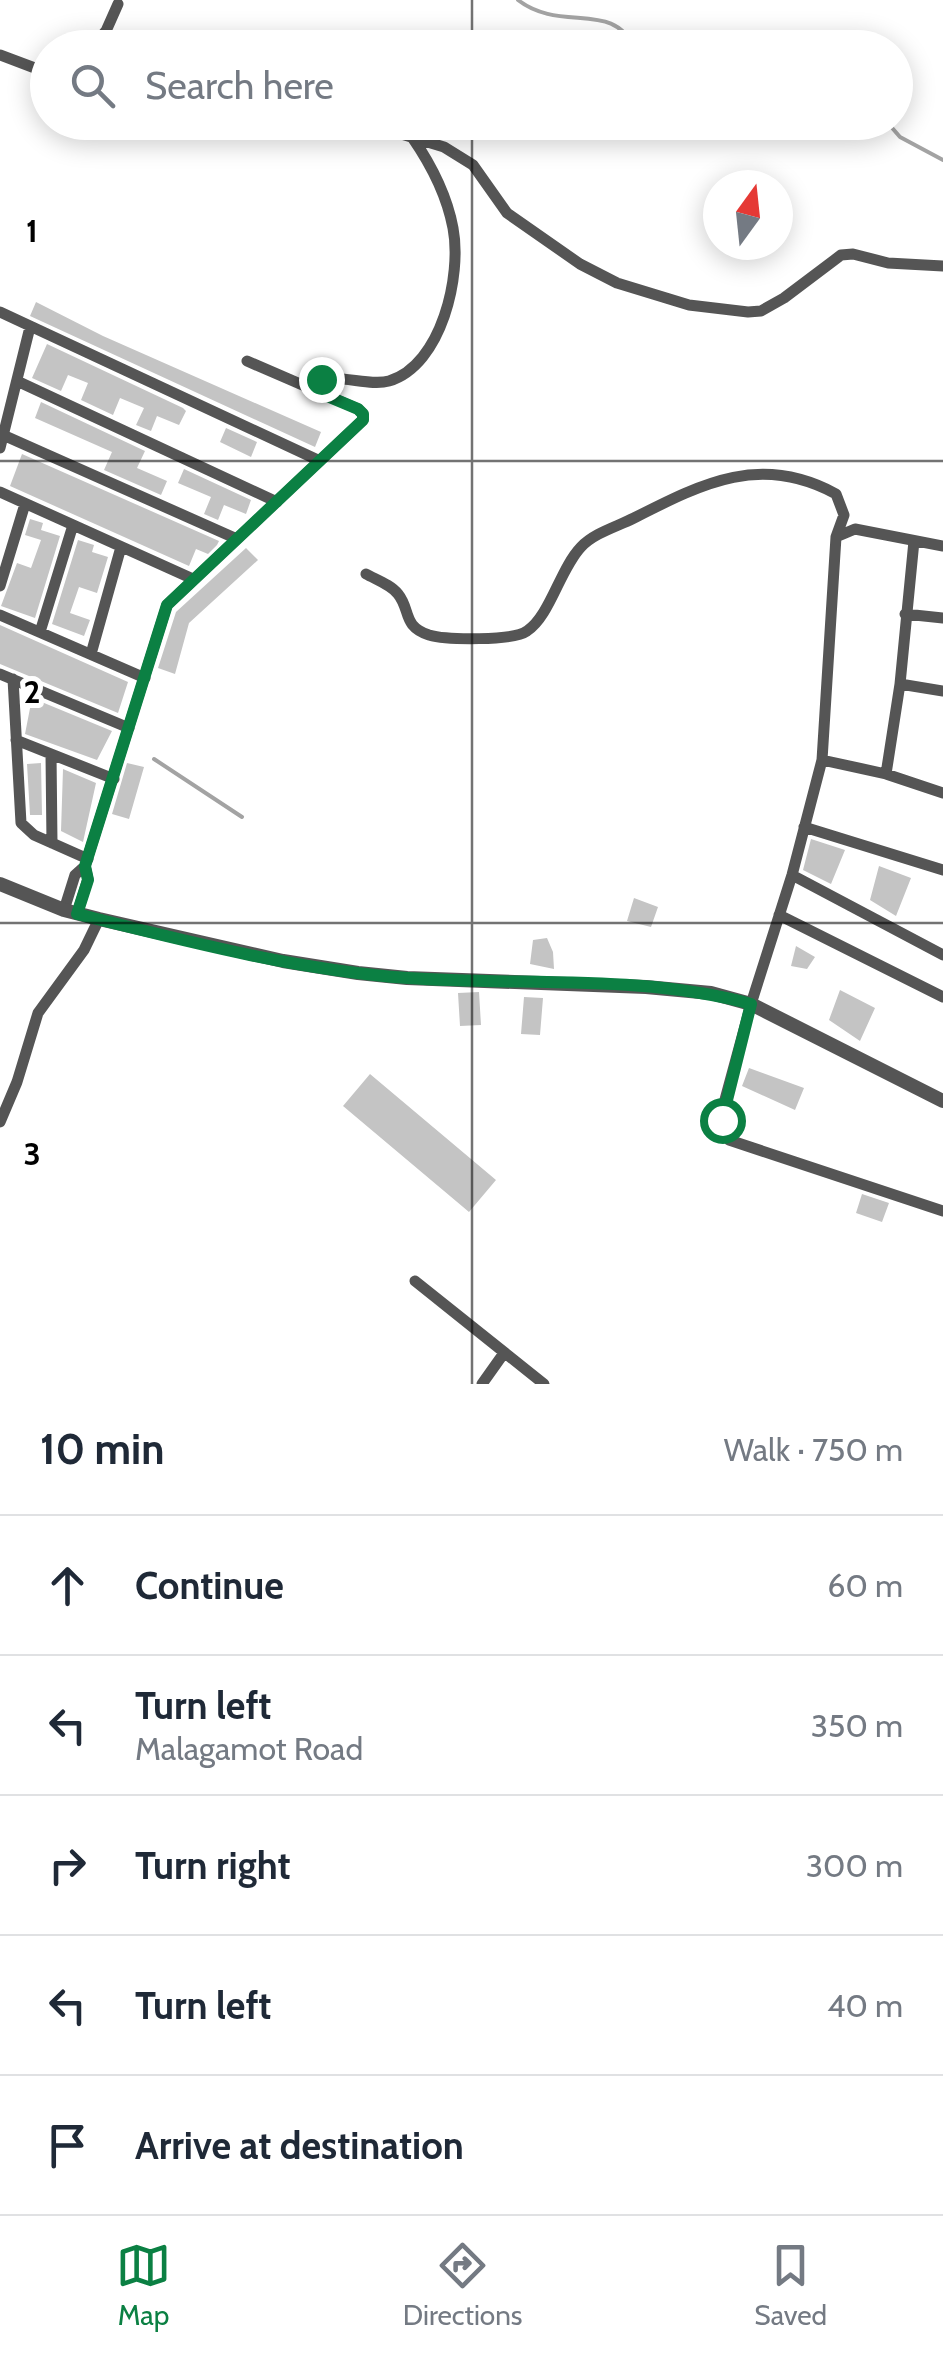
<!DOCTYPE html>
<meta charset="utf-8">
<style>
:root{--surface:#fff;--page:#f2f2f3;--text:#1f2937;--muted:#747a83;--line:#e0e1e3;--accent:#0b8043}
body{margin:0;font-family:Cabin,sans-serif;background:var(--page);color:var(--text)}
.compass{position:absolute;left:703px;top:170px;width:90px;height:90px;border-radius:50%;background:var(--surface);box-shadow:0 5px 25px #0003;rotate:15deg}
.stop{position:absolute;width:30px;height:30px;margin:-22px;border:8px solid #0b8043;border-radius:50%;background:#fff}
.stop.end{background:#0b8043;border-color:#fff;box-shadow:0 2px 10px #0008}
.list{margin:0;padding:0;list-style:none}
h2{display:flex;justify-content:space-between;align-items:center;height:130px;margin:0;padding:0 40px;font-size:42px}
h2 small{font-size:32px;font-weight:400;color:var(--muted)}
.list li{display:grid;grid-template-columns:65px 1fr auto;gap:30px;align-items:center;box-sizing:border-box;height:140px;padding:0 40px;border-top:2px solid var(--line)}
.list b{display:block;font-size:38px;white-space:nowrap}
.list p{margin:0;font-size:32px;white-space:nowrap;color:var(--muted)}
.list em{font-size:32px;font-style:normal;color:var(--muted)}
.icon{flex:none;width:55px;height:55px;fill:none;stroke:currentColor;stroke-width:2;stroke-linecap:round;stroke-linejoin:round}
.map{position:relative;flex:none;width:943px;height:1384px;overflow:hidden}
.search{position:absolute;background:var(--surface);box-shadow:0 5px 25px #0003;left:30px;right:30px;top:30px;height:110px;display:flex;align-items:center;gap:25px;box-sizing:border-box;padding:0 35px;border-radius:55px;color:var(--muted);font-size:38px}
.sheet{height:830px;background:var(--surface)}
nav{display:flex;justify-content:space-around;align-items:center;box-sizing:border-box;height:140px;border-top:2px solid var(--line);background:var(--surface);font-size:28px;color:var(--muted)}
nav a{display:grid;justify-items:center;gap:5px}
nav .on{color:var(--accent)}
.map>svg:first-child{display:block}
</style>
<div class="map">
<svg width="943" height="1384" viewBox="0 0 943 1384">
<rect width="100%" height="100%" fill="#fff"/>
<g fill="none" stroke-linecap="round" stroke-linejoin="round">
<!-- stream -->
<path stroke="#a3a3a3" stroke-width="4" d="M518,0C560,33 616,0 633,48
M755,48H796
M887,122L900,137L943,160
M154,759L242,817"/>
</g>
<!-- building -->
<path fill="#c4c4c4" d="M36,302L103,336L321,432L315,447L30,316Z
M47,344L183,408L186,411L179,425L157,416L151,431L136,425L144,408L120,398L113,415L81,400L88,383L68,375L61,391L32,378Z
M41,402L145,451L137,468L167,481L161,495L104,470L112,452L35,418Z
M226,428L257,442L251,457L220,442Z
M22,454L219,541L217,545L208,554L196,549L189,566L10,486Z
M184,469L251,500L246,514L224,505L218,520L204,514L211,497L178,483Z
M30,519L43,523L41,530L60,536L35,618L1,606L17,563L31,568L41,540L25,535Z
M78,540L94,545L92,552L108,557L97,593L79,587L70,613L90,620L84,636L52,624Z
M246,548L258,560L189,623L175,674L158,668L176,612Z
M0,625L128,682L118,713L0,664Z
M32,698L112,731L97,760L25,734Z
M41,763L42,815H30L27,764Z
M127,763L144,767L129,819L112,814Z
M63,769L96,783L83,842L61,831Z
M811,839L845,850L831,884L803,870Z
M879,866L911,878L896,916L870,900Z
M634,898L658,907L651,927L627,921Z
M547,938L553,952L554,969L530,964L533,940Z
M796,946L815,957L807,969L791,966Z
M840,990L875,1008L860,1041L829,1020Z
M479,992L481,1025L460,1026L458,993Z
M524,997L543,998L540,1035L521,1034Z
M749,1068L804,1088L795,1110L742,1086Z
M370,1074L496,1180L469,1212L343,1106Z
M862,1194L889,1203L882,1222L856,1213Z"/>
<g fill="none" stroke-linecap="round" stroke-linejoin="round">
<!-- minor -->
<path stroke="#555" stroke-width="11" d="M91,48L106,31L118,4
M0,55L48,73
M217,122L278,131L398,133L444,147L473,165L507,213L580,264L617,283L689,305L748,312L761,311L784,298L841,255L853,254L888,263L943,266
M0,312L320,461
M17,381L277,502
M308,388C326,367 365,388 389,381C442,365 462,275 453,228C447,196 430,163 412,137
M3,435L237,539
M0,448L30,327
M0,492L193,579
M943,546L855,529L836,537L822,760L792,875L751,1004L723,1107L724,1131L729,1140L943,1211
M366,574C377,580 391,585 398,594C411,610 402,626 429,635C446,640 513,641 527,631C550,616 560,569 581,547C594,533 616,527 634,518C703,483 761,453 836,494L844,515L836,537
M0,586L25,504
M905,614L943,618
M0,615L145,678
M40,632L73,525
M91,654L121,547
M0,674L129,728
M13,679L21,823L34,835L88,859
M900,684L943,691
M16,740L114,779
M51,754L52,843
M822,760L886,774L943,793
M886,774L900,684L914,541
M804,827L943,870
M792,875L943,955
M64,910L75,875L85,866
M77,914L88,879L85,866L167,605L363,420V414L358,409L247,361
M779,915L943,997
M0,1122L17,1082L38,1013L84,950L99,919
M415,1281L544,1384
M482,1384L504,1353"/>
<!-- tertiary -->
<path stroke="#555" stroke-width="14" d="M0,884L64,910L99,919L283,961L358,973L407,978L646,987L711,993L751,1004L943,1101"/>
</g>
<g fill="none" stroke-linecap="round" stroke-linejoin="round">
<!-- route -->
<path stroke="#0b8043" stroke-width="12" d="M321,379L308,388L358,409L363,414V420L167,605L85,866L88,880L77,914C185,941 296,970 408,978C522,986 640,974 751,1004L722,1120"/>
</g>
<!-- grid -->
<path fill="none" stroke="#000" stroke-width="2.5" stroke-opacity="0.55" d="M472,0V48M472,122V1384M0,461H943M0,923H943"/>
<g font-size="32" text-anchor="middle" font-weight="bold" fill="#000" stroke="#fff" stroke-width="10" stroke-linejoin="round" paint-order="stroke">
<text x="32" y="242">1</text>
<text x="32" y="703">2</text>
<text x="32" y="1165">3</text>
</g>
</svg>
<svg class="compass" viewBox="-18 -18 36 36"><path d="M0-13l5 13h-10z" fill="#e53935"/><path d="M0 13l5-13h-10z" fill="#747a83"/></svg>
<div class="stop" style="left:722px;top:1120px"></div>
<div class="stop end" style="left:321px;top:379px"></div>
<div class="search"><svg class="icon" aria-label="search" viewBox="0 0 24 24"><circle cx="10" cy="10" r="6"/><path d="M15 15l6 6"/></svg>Search here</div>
</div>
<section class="sheet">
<h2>10 min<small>Walk · 750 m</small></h2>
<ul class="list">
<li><svg class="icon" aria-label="ahead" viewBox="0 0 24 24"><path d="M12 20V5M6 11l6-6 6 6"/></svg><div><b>Continue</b></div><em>60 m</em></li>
<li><svg class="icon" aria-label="left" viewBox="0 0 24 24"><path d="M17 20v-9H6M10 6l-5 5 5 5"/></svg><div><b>Turn left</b><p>Malagamot Road</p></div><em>350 m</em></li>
<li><svg class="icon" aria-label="right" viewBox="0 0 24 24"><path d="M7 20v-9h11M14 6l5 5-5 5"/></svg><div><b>Turn right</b></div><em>300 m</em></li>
<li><svg class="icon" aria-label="left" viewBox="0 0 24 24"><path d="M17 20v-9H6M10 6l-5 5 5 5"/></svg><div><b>Turn left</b></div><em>40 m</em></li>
<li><svg class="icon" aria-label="arrive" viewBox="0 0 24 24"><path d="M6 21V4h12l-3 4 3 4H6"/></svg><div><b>Arrive at destination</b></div></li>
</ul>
</section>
<nav>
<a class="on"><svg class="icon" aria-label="map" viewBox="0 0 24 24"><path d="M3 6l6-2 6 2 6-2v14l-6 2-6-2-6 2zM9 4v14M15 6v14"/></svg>Map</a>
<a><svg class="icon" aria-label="directions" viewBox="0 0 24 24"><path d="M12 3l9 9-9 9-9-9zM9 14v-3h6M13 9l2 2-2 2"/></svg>Directions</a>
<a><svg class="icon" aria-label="saved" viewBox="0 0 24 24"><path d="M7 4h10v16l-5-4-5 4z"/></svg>Saved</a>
</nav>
